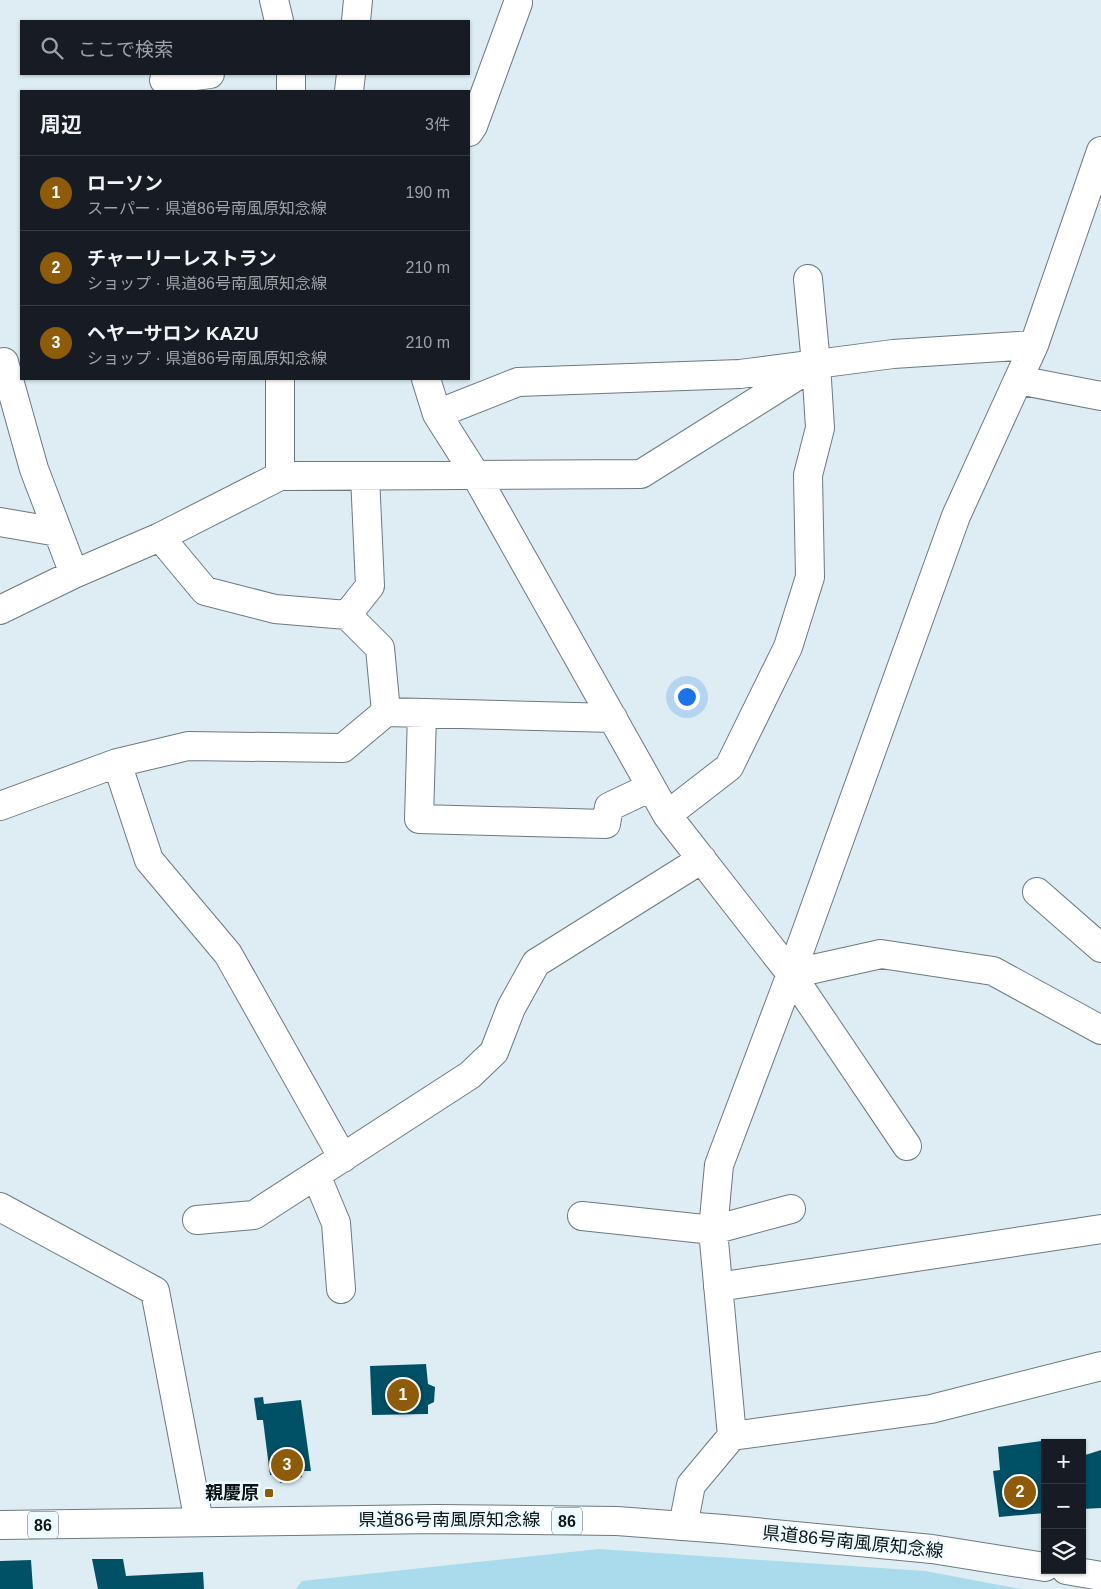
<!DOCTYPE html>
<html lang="ja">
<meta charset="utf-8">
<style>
:root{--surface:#171b24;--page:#20242c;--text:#f1f3f6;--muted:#9ea1a6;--line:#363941;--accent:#8e5c09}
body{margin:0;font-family:Arial,"Noto Sans JP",sans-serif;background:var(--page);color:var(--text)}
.controls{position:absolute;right:15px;bottom:15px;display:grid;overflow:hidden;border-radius:0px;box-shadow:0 1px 4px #0004}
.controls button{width:45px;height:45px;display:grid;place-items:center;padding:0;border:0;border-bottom:1px solid var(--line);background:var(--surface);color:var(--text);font:25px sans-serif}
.you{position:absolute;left:686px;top:696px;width:18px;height:18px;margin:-12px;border:4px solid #fff;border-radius:50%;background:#1a73e8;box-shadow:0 0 0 8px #1a73e833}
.badge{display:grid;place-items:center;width:32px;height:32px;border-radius:50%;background:var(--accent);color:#fff;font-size:16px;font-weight:700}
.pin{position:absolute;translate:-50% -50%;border:2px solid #fff;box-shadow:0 1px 5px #0006}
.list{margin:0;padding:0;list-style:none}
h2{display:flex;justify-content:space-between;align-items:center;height:65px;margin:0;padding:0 20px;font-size:21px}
h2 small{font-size:16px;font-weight:400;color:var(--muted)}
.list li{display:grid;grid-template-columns:32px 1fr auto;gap:15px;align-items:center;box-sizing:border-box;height:75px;padding:0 20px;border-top:1px solid var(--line)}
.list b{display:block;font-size:19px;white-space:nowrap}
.list p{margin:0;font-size:16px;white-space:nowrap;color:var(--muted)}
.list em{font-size:16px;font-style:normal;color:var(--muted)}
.icon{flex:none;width:28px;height:28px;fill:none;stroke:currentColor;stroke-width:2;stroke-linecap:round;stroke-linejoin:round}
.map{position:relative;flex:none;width:1101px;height:1589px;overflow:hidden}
.search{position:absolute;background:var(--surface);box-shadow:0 1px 4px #0004;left:20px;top:20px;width:450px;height:55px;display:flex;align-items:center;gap:12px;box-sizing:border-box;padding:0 18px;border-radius:0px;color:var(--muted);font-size:19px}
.panel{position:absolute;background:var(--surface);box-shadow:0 1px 4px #0004;left:20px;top:90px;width:450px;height:290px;border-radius:0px}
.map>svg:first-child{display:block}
</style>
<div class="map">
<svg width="1101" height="1589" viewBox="0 0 1101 1589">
<rect width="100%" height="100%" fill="#ddedf3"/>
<!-- green -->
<path fill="#a9dbec" d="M599,1549L925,1571L1021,1589H296L302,1581Z"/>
<!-- building -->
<path fill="#005165" d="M426,1364L428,1384L435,1387L434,1402L428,1405V1414L372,1415L370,1366Z
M263,1397L264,1404L301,1400L311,1471H301L302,1477L280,1483L279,1474L270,1475L263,1420H257L254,1398Z
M1049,1440V1443H1045V1513L999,1517L993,1471L1000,1470L998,1447Z
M1101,1450V1508L1082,1509V1456Z
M92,1559H123L126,1576L203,1572L204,1589H98Z
M31,1560L33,1589H0V1561Z"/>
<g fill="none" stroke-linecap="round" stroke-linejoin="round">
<defs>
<path id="street" d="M274,0L279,21
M356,21L358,0
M164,80L210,74
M291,91V74
M349,91L351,74
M469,132L473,126L518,3
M808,279L816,364
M0,363L4,362L34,469L74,574
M280,379V476
M426,379L437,414L475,474L667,815L791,974
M1018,380L1101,396
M437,414L518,382L740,374L893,354L1034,345
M0,522L58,532
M160,537L205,591L275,609L347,615L380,648L386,712
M0,610L74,574L160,537L280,476L641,474L816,364L820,428L808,475L810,577L788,647L729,767L667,815
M347,615L370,586L365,476
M422,714L419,819L606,824L609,807L651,787
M117,763L149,860L228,954L343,1158
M0,806L117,763L188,746L343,748L386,712L613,718
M1037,892L1101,948
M907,1146L791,974L881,954L993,971L1101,1030
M316,1175L336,1223L341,1289
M0,1207L155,1291L199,1522
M582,1216L713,1230L791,1209
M197,1220L254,1215L470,1075L494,1052L511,1008L536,963L702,859
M718,1287L1101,1229
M732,1436L713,1230L719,1165L791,974L956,516L1034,345L1101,151
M683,1526L691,1485L732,1436L931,1409L1101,1366"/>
<path id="primary" d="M0,1525L437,1519L617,1521L723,1529L932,1549L1045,1567
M1066,1570L1101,1576"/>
</defs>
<!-- street casing -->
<use href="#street" stroke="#6c7a7f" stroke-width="30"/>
<!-- primary casing -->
<use href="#primary" stroke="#6c7a7f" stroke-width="30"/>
<!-- street -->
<use href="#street" stroke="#fff" stroke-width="28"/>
<!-- primary -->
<use href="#primary" stroke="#fff" stroke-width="28"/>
</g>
<!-- markers -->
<rect fill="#8e5c09" stroke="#edfafe" stroke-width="2" x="264" y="1488" width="10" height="10" rx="2.5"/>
<g text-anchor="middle" stroke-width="5" stroke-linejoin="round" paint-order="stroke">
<!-- shield labels -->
<g fill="#edfafe" stroke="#525a5c" stroke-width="1">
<rect x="552" y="1507.5" width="30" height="27" rx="4"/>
<rect x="28" y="1511.5" width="30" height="27" rx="4"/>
</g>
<g font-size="16" font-weight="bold" fill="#0f1517">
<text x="567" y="1527">86</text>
<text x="43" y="1531">86</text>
</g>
<!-- poi labels -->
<g font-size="18" font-weight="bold" fill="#0f1517" stroke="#edfafe" text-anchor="end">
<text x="259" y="1499">親慶原</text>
</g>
<!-- street labels -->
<g font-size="18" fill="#0f1517" stroke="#edfafe">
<text x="449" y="1526">県道86号南風原知念線</text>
<text transform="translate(853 1542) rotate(6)" y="6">県道86号南風原知念線</text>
</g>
</g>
</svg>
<div class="controls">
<button>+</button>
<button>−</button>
<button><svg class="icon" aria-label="layers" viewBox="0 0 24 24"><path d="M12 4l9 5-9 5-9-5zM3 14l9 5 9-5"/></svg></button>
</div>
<div class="you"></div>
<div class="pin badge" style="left:403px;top:1395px">1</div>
<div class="pin badge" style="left:1020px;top:1492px">2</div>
<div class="pin badge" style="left:287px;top:1465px">3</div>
<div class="search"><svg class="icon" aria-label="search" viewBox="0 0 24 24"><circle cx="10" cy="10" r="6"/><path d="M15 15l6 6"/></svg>ここで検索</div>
<section class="panel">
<h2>周辺<small>3件</small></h2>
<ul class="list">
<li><span class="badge">1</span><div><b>ローソン</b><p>スーパー · 県道86号南風原知念線</p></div><em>190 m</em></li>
<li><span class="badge">2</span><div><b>チャーリーレストラン</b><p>ショップ · 県道86号南風原知念線</p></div><em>210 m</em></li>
<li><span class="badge">3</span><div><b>ヘヤーサロン KAZU</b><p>ショップ · 県道86号南風原知念線</p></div><em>210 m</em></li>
</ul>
</section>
</div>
